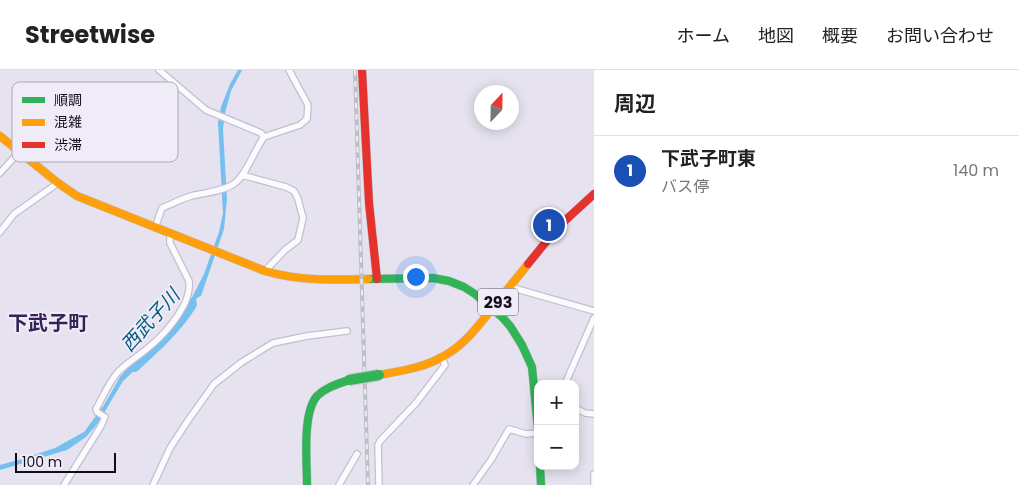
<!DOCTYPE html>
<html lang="ja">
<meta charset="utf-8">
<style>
:root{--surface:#fff;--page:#f6f6f6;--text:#222;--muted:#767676;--line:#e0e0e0;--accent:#5c5668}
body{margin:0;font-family:Poppins,"Noto Sans JP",sans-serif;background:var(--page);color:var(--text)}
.controls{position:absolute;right:15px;bottom:15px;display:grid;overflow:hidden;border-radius:10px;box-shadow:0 2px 12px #0003}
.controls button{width:45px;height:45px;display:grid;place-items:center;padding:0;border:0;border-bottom:1px solid var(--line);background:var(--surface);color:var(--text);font:25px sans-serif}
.compass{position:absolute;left:474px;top:15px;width:45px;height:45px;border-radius:50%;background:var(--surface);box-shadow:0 2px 12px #0003;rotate:22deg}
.scale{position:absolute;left:15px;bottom:12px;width:101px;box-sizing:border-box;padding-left:5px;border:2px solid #120b20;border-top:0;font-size:14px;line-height:18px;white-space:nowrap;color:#120b20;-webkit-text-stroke:4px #efecf8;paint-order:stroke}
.you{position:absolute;left:415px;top:206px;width:18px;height:18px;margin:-12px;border:4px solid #fff;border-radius:50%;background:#1a73e8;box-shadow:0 0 0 8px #1a73e833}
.badge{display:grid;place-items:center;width:32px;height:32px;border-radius:50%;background:var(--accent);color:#fff;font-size:16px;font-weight:700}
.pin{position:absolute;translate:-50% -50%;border:2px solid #fff;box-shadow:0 1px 5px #0006}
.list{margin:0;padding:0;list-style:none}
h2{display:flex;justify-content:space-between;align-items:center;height:65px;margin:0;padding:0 20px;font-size:21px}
h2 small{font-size:16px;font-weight:400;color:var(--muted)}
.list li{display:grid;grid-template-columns:32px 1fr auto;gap:15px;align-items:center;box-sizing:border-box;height:70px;padding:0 20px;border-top:1px solid var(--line)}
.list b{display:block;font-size:19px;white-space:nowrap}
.list p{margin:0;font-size:16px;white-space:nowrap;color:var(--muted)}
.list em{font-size:16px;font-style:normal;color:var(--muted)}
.map{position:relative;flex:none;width:594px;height:415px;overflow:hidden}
header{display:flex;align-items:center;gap:30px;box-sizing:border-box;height:70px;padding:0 25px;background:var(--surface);border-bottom:1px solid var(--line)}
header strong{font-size:24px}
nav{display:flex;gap:28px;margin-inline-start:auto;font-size:18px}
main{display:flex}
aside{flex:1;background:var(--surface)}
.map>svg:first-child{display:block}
</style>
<header>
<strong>Streetwise</strong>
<nav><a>ホーム</a><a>地図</a><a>概要</a><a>お問い合わせ</a></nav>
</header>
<main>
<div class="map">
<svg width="594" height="415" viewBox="0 0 594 415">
<rect width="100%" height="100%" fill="#e6e2ef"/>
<!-- water -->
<path fill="#75c0ee" d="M238,0H242L231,21L225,43L223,59L227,129L224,159L201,226L197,228L187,247L172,267L160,279L149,287L123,311L98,353L86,367L67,380L0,400V395L25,388L55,378L84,362L104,335L120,307L128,298L164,270L180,251L204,204L219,162L223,143L218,53L221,37L230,14Z"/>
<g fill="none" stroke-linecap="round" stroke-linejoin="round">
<!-- river -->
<path stroke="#75c0ee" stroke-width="12" d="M134,296C155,277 176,258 191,234"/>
<defs>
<path id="street" d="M159,0L206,40L261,63L264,67L300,55L307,49L308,35L289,0
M0,103L19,82
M242,105L286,117L294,121L298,129L303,148L298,170L285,180L265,201
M155,158L162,138C172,134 181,129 191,126C203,123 225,121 235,113C246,105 255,79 264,67
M0,162L14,144L58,113
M510,217L594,241
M565,314L594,248
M575,338L585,343L594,344
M64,415L101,356L105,347L97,342L96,339C103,327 109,312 118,302C125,295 131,291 139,285C158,271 174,255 185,233C188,226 190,220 189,211L170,173V164
M153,415L170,378L189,349L214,314L242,292L273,273L307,266L347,261
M339,415L357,384
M379,415L378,375L380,371L416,333L445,295L442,288
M473,415L491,390L509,359L526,364L538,363
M594,415V404"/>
<path id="fast" d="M368,209L433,208L449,211L464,217L475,224L503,248L510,256L522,275L532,297L538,359
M540,396L541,415
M307,415C307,392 302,343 317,326C326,317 338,314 349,310"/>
<path id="slow" d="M0,66L58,113L77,126L265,201C298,211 333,210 368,209
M379,305C400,301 423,298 442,287C464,276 479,255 494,236C505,222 517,208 528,194"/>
<path id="jam" d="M362,0L369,133L377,209
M528,194L558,157L594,124"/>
</defs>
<!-- street casing -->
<use href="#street" stroke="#c4bed1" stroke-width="8"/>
<!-- fast casing -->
<use href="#fast" stroke="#c4bed1" stroke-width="9"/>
<!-- slow casing -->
<use href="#slow" stroke="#c4bed1" stroke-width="9"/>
<!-- jam casing -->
<use href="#jam" stroke="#c4bed1" stroke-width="9"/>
<!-- street -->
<use href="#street" stroke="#fbfbfd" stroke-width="5.5"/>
<!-- fast -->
<use href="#fast" stroke="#30b455" stroke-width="8"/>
<!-- slow -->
<use href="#slow" stroke="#ff9f0a" stroke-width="8"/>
<!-- jam -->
<use href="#jam" stroke="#e5322d" stroke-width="8"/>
<defs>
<path id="rail" d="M355,0L368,415"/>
</defs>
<!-- rail casing -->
<use href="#rail" stroke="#bfbec2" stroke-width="4"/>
<!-- rail -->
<use href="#rail" stroke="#efecf8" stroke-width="2" stroke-dasharray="5.5" stroke-linecap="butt"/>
<defs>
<path id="fast-bridge" d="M349,310L379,305"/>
</defs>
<!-- fast-bridge casing -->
<use href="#fast-bridge" stroke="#c4bed1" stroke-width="12" stroke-linecap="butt"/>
<!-- fast-bridge -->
<use href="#fast-bridge" stroke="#30b455" stroke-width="10"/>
</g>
<g text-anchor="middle" stroke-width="4" stroke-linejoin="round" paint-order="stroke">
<!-- shield labels -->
<rect fill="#efecf8" stroke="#544e61" stroke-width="1" x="478" y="218.5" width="40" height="27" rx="4"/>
<g font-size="16" font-weight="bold" fill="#120b20">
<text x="498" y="238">293</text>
</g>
<!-- water labels -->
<g font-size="19" font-style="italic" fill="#045b83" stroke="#efecf8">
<text transform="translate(150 250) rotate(-48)" y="7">西武子川</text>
</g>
<!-- quarter labels -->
<g font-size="20" font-weight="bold" fill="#342354" stroke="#efecf8">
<text x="48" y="260">下武子町</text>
</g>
</g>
<!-- legend -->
<rect x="12" y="12" width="166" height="80" rx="8" fill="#efecf8" stroke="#ada8b7" stroke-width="1"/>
<rect x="22" y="27" width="23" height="6" fill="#30b455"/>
<rect x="22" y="49" width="23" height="7" fill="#ff9f0a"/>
<rect x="22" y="72" width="23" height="6" fill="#e5322d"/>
<g font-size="14" fill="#120b20">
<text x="54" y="35">順調</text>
<text x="54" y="57">混雑</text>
<text x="54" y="80">渋滞</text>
</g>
</svg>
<div class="controls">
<button>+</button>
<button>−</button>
</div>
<svg class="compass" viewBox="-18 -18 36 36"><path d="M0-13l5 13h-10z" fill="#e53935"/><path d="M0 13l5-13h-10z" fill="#767676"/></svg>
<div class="scale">100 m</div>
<div class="you"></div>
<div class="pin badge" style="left:549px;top:155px;background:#1a4fb4">1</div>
</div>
<aside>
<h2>周辺<small></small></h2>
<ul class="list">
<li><span class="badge" style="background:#1a4fb4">1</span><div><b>下武子町東</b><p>バス停</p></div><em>140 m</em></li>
</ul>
</aside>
</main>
